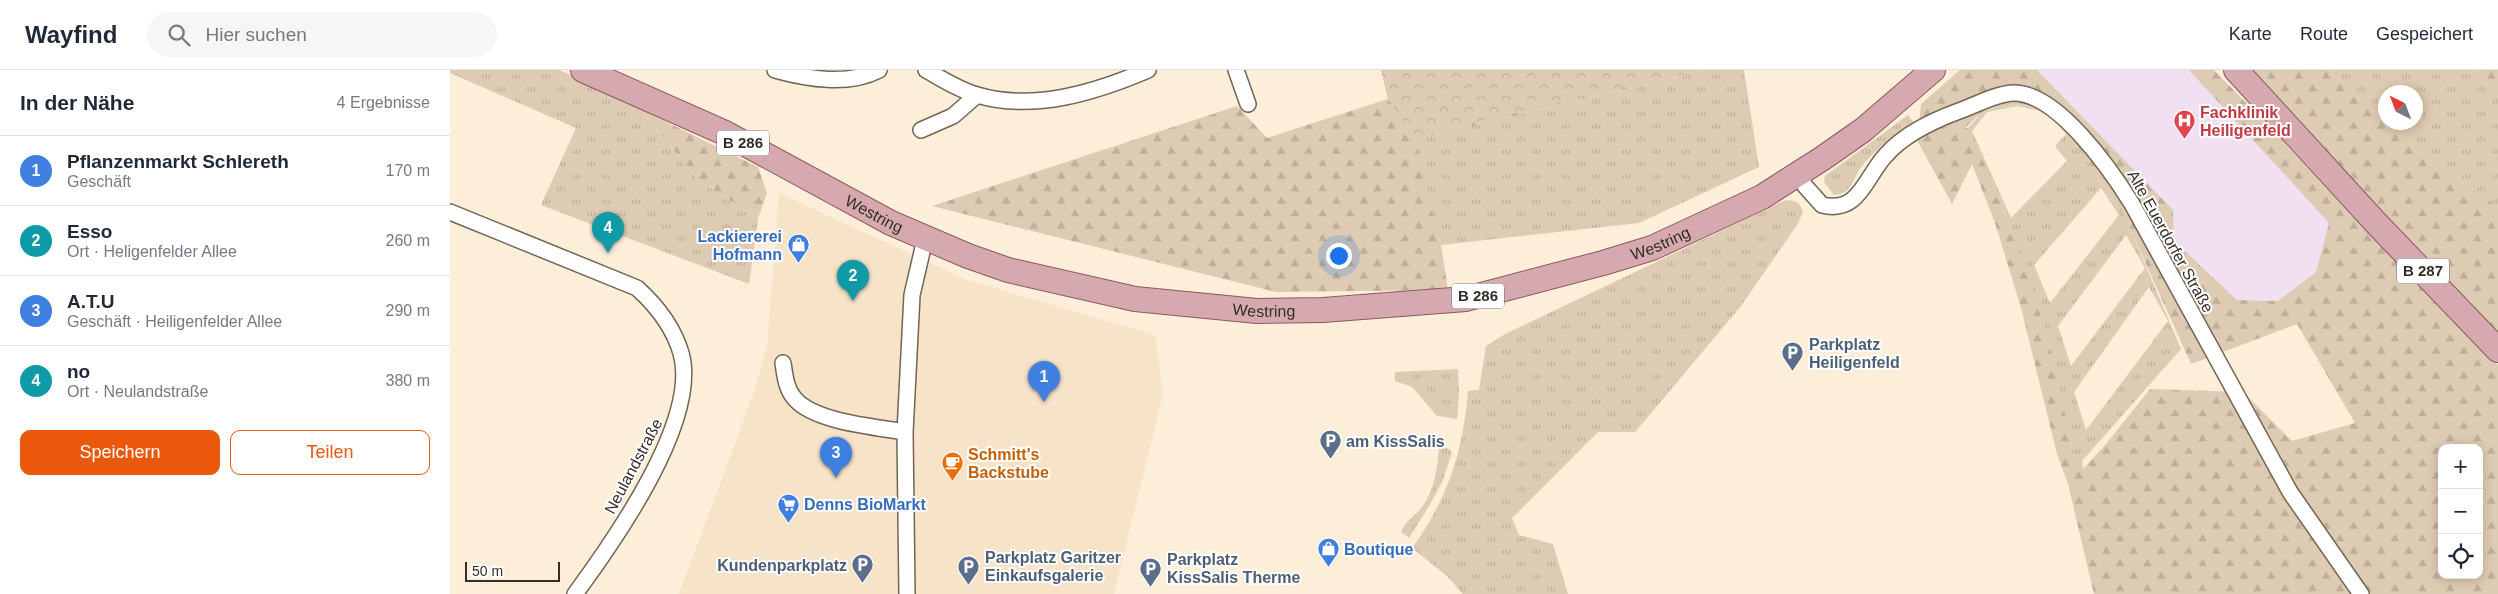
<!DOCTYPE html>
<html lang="de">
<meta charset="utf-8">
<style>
:root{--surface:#fff;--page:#f6f6f7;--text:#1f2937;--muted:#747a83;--line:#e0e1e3;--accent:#ea580c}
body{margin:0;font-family:Arial,sans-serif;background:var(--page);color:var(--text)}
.controls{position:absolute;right:15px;bottom:15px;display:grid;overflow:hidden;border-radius:10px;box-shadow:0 2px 12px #0003}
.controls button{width:45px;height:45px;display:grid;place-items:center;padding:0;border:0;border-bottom:1px solid var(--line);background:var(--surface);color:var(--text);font:25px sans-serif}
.compass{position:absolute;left:1928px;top:15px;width:45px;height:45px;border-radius:50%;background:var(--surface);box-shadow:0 2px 12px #0003;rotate:318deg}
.scale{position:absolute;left:15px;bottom:12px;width:95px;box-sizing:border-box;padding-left:5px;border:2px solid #332d25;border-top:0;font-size:14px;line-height:18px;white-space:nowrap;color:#332d25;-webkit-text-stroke:4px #fff;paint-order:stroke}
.you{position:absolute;left:888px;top:185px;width:18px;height:18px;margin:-12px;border:4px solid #fff;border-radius:50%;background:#1a73e8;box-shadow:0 0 0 8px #1a73e833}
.badge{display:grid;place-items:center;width:32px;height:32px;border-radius:50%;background:var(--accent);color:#fff;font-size:16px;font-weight:700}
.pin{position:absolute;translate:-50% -41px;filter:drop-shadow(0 1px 2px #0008)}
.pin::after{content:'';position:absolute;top:26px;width:18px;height:15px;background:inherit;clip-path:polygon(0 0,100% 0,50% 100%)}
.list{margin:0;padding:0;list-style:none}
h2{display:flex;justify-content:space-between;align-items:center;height:65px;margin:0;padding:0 20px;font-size:21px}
h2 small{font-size:16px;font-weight:400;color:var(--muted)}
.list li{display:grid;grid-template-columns:32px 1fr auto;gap:15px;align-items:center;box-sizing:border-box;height:70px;padding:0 20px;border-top:1px solid var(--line)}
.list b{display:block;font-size:19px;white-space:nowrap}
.list p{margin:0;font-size:16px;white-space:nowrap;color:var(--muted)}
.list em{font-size:16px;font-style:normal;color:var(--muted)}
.actions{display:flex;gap:10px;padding:15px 20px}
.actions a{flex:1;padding:11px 0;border:1px solid var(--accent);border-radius:10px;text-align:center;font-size:18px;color:var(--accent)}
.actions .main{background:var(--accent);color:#fff}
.icon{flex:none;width:28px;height:28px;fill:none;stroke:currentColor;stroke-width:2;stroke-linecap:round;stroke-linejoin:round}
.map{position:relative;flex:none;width:2048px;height:524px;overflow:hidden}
header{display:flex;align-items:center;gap:30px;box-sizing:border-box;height:70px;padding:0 25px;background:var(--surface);border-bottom:1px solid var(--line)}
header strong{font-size:24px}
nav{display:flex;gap:28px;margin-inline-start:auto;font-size:18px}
.search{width:350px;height:45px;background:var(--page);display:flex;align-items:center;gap:12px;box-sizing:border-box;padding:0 18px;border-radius:28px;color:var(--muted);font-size:19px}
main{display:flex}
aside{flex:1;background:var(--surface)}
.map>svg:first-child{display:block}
</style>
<header>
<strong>Wayfind</strong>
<div class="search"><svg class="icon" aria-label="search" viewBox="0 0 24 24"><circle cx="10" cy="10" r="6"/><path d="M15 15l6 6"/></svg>Hier suchen</div>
<nav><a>Karte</a><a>Route</a><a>Gespeichert</a></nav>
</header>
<main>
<aside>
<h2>In der Nähe<small>4 Ergebnisse</small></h2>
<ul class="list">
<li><span class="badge" style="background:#3f7fe0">1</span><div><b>Pflanzenmarkt Schlereth</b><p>Geschäft</p></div><em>170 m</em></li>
<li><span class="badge" style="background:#0f9aa8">2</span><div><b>Esso</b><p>Ort · Heligenfelder Allee</p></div><em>260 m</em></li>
<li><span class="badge" style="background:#3f7fe0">3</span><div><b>A.T.U</b><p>Geschäft · Heiligenfelder Allee</p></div><em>290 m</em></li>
<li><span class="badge" style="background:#0f9aa8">4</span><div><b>no</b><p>Ort · Neulandstraße</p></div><em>380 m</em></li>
</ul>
<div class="actions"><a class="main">Speichern</a><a>Teilen</a></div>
</aside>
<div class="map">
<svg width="2048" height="524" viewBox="0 0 2048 524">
<defs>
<pattern id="grass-tufts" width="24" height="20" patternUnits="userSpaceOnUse" patternTransform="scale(1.25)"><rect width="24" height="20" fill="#decbb3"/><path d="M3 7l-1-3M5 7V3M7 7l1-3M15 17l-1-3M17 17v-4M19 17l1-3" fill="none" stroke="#bfaf9a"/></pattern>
<pattern id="forest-firs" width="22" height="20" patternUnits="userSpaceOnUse" patternTransform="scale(1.25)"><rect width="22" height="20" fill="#decbb3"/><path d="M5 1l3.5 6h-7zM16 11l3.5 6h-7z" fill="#bfaf9a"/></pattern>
<pattern id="park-crowns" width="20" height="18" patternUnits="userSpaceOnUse" patternTransform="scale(1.25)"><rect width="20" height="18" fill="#decbb3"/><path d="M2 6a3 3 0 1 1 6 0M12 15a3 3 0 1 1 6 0" fill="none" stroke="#bfaf9a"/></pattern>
</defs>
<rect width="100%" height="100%" fill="#fdeed9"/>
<!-- built -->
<path fill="#f7e3c8" d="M329,123L517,210L705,265L713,324L664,524H229L304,322L317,276Z"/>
<!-- medical -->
<path fill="#f0e0f2" d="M1587,0H1752L1888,154L1866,202L1828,231L1787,230L1723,171V140Z"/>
<!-- grass -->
<path fill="url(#grass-tufts)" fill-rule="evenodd" d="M0,0H109L139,12L192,40L248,110L308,148L299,214L91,135L126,58L0,3Z
M1254,0H1294L1309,97L1189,153L991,175L964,70Z
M1879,0H2021L2042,20L2048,21V137L1966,80L1936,53L1966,52V22H1936L1935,52Z
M1568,34L1600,40L1639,93L1678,154L1731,279L1632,391L1624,389L1597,268L1555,143L1518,58L1535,40ZM1568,36L1598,43L1616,64L1605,76L1617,91L1561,148L1522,61L1537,42ZM1651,118L1669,145L1600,233L1584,195ZM1676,165L1695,198L1621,296L1608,256ZM1699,217L1718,251L1636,360L1624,322Z
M1458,45L1464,53C1445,66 1424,79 1410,99C1403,110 1400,125 1384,125L1374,112L1375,106Z
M1336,130C1346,131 1350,132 1353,142L1347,155L1291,236L1192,354L1185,362H1148L1062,448L1069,465L1103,474L1118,524H1013L997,506L962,478C998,429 1013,381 1018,321L1029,320L1036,276L1055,264Z
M1008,299L1009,323L1007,349L987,346L962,317L945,311V302Z
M989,378H997L1002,382L993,410L982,431L959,468L951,462C955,451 964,447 971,438C985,421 987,398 989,378Z"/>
<!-- forest -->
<path fill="url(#forest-firs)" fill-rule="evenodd" d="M931,0H1254L965,70L991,175L998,220L826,222L482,136L787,36L817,68L938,29Z
M1510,0H1587L1723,140L1724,171L1787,230L1828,231L1866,202L1879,153L1739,0H1764L1979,219L2048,295V524H1644L1618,414L1607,384L1571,238L1545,153L1522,94L1502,134L1468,72L1471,34ZM1568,34L1600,40L1639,93L1678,154L1741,294L1847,254L1905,353L1842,371L1793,322L1700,319L1656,374L1633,399L1632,391L1624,389C1615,349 1608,307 1597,267C1576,196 1550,125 1518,58H1515L1535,40ZM1992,378H2029V505H1992Z
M1799,0H1879L1966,80L2048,137V269Z
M2021,0H2048V21L2042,20Z
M192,40L308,97L317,123L308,148L248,110Z"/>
<!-- park -->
<path fill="url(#park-crowns)" d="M931,0H1252L962,67L938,29Z"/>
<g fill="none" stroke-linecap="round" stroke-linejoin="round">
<defs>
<path id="minor" d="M325,0C358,9 398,16 429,0
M476,0C492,9 509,20 527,25C584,42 646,22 698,0
M786,0L798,34
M471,60L503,46L527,25
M1348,103L1355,116L1372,135C1409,144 1415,108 1435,86C1454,64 1482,51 1509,41C1526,35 1545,24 1563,23C1607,22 1661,100 1682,134L1840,422L1911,524
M0,142L187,218C207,236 223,256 231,283C250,350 164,471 125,524
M333,293C335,306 336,319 345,329C365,352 426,357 455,362
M457,524L455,362L462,225L475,169"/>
<g id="primary">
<path id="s1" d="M133,0L275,63L441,153L518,186L558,200L685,229L807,241L873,240L1016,229L1153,193L1202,178L1312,127L1373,88L1413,60L1483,0"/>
<path d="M1786,0L1927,154L2048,280"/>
</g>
</defs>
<!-- minor casing -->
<use href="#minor" stroke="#726553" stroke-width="18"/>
<!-- primary casing -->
<use href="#primary" stroke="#8b595e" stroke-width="26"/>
<!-- minor -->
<use href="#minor" stroke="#fff" stroke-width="15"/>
<!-- primary -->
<use href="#primary" stroke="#d6a9b1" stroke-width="24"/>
</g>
<!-- icons -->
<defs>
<symbol id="hospital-pin" viewBox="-11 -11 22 30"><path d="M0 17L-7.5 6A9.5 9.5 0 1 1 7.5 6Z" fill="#e0444e" stroke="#fff"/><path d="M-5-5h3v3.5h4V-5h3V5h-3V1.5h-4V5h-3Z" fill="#fff"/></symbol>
<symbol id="shop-pin" viewBox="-11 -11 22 30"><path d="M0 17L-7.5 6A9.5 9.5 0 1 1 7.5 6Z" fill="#3f7fe0" stroke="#fff"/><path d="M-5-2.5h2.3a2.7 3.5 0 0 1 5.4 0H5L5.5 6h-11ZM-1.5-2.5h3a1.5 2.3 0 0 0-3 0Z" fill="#fff"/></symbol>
<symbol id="parking-pin" viewBox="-11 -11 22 30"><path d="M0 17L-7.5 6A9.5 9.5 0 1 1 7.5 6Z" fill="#5c6f8a" stroke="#fff"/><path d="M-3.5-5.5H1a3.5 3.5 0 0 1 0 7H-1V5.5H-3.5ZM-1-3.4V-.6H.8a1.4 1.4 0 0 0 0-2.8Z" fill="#fff"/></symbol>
<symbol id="cafe-pin" viewBox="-11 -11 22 30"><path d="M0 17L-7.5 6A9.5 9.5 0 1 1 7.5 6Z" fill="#e8710a" stroke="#fff"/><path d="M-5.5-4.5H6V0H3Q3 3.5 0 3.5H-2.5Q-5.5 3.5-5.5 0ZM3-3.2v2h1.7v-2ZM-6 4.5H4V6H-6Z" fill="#fff"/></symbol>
<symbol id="supermarket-pin" viewBox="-11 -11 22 30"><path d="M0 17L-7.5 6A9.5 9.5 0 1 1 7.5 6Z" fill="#3f7fe0" stroke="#fff"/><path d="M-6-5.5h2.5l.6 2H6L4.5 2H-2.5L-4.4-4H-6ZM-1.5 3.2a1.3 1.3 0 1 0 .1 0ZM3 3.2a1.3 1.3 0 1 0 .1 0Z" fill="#fff"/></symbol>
</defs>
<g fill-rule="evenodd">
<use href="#hospital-pin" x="1722" y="38" width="25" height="34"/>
<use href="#shop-pin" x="336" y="162" width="25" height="34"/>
<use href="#parking-pin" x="1330" y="270" width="25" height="34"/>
<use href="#parking-pin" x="868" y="358" width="25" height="34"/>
<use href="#cafe-pin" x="490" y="380" width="25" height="34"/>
<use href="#supermarket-pin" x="326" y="422" width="25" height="34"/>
<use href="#shop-pin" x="866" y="466" width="25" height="34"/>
<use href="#parking-pin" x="400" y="482" width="25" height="34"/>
<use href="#parking-pin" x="506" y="484" width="25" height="34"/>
<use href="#parking-pin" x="688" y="486" width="25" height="34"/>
</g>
<g text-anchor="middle" stroke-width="4" stroke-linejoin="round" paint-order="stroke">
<!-- shield labels -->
<g fill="#fff" stroke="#706c66" stroke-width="1">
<rect x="267" y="60.5" width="52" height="25" rx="4"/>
<rect x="1947" y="188.5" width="52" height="25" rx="4"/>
<rect x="1002" y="213.5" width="52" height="25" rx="4"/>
</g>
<g font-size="15" font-weight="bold" fill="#332d25">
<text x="293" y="78">B 286</text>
<text x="1973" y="206">B 287</text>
<text x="1028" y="231">B 286</text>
</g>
<!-- health labels -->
<g font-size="16" font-weight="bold" fill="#be3a42" stroke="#fff" text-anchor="start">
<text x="1750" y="48">Fachklinik<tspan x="1750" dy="18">Heiligenfeld</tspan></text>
</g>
<!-- street labels -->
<g font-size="16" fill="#332d25" stroke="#fff">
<text dy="6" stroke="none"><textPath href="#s1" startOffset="325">Westring</textPath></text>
<text transform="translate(1721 171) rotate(61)" y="6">Alte Euerdorfer Straße</text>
<text dy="6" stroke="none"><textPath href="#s1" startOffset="1135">Westring</textPath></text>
<text dy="6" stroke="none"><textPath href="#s1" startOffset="730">Westring</textPath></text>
<text transform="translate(183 396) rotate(-62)" y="6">Neulandstraße</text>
</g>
<!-- shop labels -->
<g font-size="16" font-weight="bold" fill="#366cbe" stroke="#fff" text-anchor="start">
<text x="332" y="172" text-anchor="end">Lackiererei<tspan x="332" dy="18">Hofmann</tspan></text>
<text x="354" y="440">Denns BioMarkt</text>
<text x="894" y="485">Boutique</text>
</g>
<!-- service labels -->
<g font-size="16" font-weight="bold" fill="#4e5e75" stroke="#fff" text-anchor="start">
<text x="1359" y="280">Parkplatz<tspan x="1359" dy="18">Heiligenfeld</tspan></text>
<text x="896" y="377">am KissSalis</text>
<text x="535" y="493">Parkplatz Garitzer<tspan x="535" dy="18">Einkaufsgalerie</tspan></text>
<text x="717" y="495">Parkplatz<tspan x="717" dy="18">KissSalis Therme</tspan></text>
<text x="397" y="501" text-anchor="end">Kundenparkplatz</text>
</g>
<!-- food labels -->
<g font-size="16" font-weight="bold" fill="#c56008" stroke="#fff" text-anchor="start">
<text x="518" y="390">Schmitt's<tspan x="518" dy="18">Backstube</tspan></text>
</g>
</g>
</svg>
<div class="controls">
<button>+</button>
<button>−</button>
<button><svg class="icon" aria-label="locate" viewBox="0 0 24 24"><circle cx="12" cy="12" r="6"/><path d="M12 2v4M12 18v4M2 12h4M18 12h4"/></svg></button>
</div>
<svg class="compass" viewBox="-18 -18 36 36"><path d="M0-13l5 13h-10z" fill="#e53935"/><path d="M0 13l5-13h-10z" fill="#747a83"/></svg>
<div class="scale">50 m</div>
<div class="you"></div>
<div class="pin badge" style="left:594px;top:332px;background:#3f7fe0">1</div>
<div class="pin badge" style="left:403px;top:231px;background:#0f9aa8">2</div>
<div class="pin badge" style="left:386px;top:408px;background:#3f7fe0">3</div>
<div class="pin badge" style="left:158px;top:183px;background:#0f9aa8">4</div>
</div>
</main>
